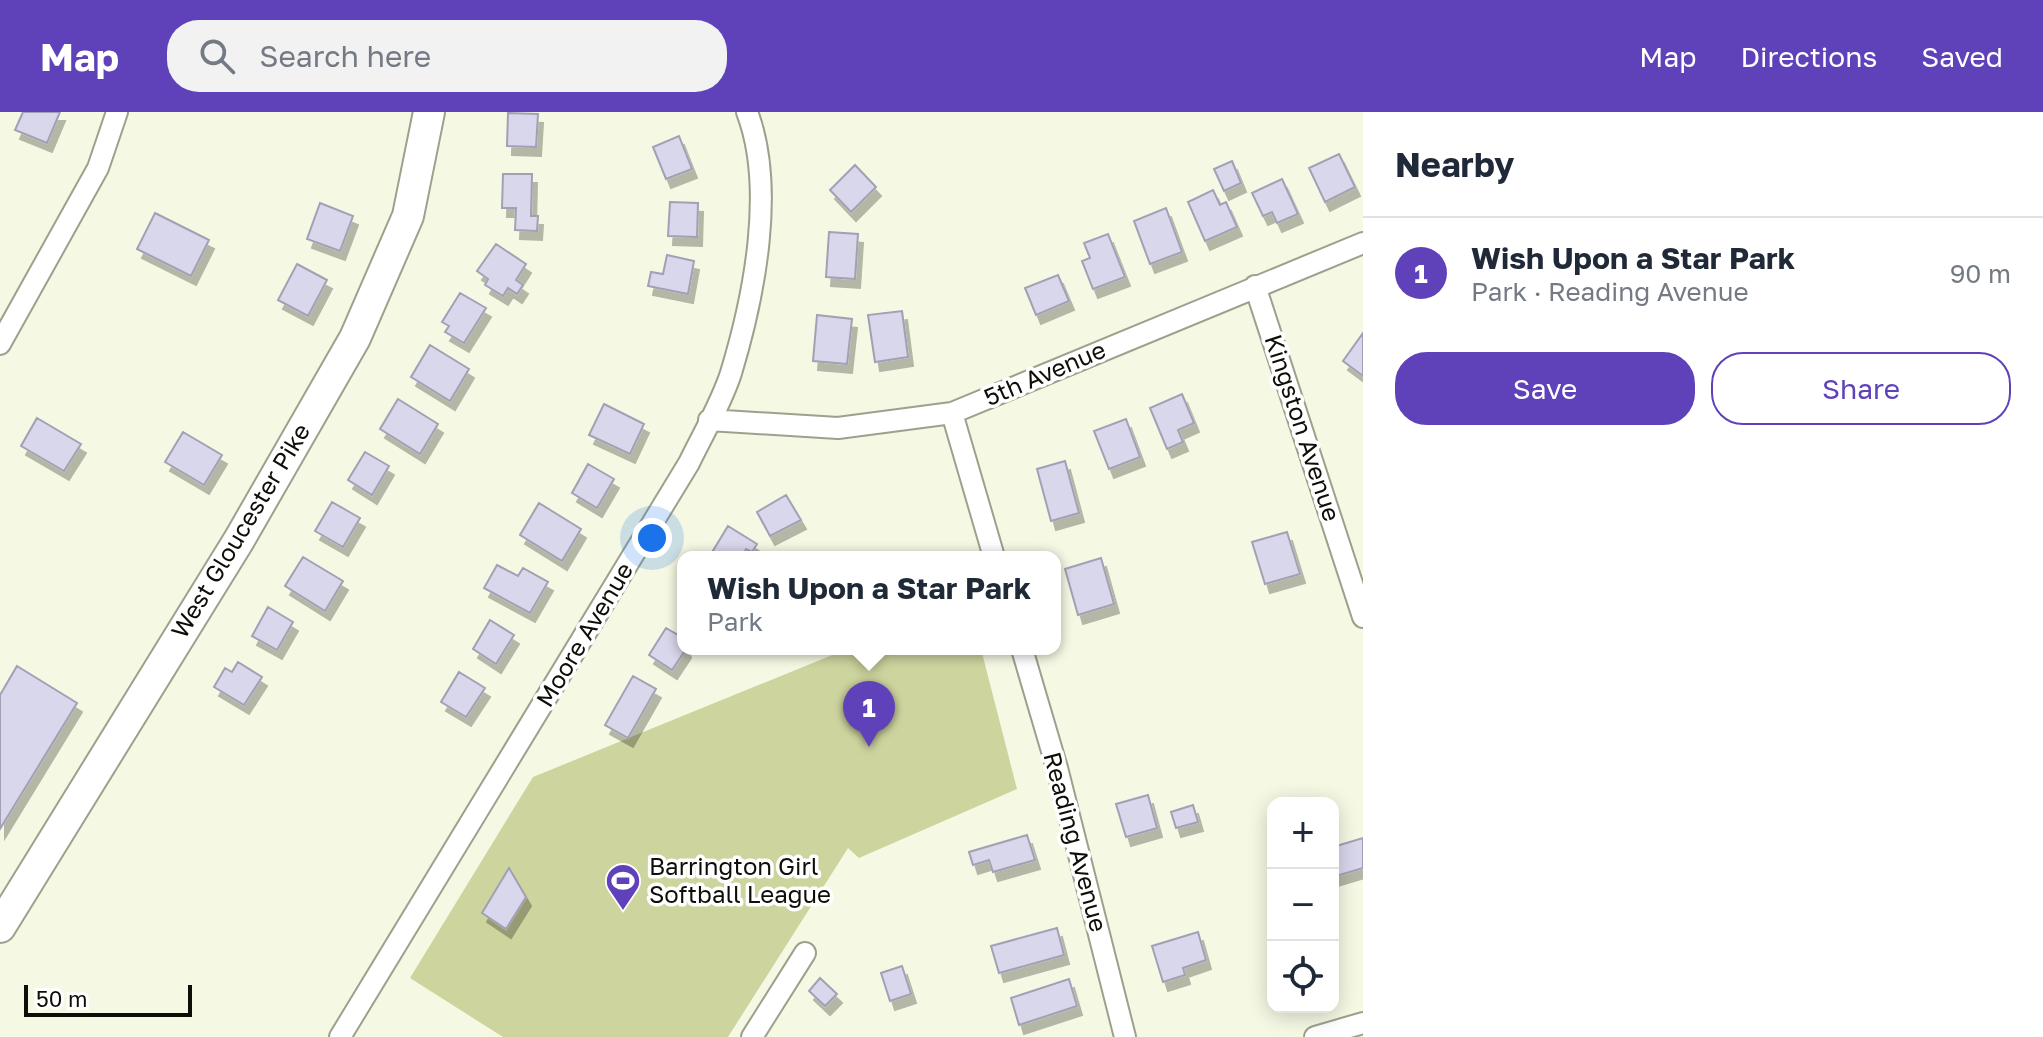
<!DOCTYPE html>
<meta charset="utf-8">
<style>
:root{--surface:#fff;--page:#f2f2f3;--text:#1f2937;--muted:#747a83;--line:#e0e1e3;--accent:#5f41ba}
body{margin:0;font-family:"Golos Text",sans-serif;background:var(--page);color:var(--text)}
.controls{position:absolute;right:24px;bottom:24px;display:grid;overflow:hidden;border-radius:16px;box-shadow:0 4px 20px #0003}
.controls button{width:72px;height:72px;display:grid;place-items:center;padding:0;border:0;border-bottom:2px solid var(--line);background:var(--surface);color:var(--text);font:40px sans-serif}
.scale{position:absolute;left:24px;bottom:20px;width:168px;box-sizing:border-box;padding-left:8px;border:4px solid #0d0e07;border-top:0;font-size:22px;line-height:28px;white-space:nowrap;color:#0d0e07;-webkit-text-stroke:6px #fff;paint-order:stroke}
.you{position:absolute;left:652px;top:426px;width:28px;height:28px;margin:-20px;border:6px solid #fff;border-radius:50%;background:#1a73e8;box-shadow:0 0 0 12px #1a73e833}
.badge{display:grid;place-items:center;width:52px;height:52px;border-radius:50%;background:var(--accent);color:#fff;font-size:26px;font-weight:700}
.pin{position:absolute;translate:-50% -66px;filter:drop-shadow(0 2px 4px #0008)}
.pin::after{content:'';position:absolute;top:42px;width:28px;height:24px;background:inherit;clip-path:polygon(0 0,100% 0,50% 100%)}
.popup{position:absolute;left:677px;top:439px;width:384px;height:104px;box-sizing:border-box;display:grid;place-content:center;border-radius:16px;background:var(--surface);filter:drop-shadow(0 2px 6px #0005);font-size:26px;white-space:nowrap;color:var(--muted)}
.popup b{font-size:30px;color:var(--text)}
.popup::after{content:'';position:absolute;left:50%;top:100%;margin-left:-16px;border:16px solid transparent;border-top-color:var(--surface)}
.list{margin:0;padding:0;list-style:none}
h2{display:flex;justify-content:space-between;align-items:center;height:104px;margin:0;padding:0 32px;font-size:34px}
h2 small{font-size:26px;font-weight:400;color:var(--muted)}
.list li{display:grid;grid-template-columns:52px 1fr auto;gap:24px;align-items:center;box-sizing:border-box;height:112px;padding:0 32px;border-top:2px solid var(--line)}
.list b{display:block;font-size:30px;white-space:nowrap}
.list p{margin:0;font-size:26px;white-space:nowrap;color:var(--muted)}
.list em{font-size:26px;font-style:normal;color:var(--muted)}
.actions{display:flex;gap:16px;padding:24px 32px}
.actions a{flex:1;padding:18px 0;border:2px solid var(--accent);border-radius:32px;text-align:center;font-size:28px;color:var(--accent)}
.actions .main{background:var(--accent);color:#fff}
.icon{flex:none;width:44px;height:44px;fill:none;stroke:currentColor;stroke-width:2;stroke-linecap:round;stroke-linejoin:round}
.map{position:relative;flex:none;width:1363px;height:925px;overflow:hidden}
header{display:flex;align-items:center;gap:48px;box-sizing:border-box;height:112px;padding:0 40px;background:var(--accent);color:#fff}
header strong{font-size:38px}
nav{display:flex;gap:44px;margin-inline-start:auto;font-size:28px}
.search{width:560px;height:72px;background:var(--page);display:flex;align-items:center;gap:20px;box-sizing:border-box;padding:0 28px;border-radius:32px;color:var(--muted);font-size:30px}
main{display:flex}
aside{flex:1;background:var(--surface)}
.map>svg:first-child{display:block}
</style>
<header>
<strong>Map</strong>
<div class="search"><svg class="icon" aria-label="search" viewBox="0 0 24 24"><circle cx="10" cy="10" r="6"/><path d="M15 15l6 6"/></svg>Search here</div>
<nav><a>Map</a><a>Directions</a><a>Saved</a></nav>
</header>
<main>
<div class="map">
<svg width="1363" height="925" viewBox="0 0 1363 925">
<defs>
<filter id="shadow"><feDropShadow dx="5" dy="9" stdDeviation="0" flood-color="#0004"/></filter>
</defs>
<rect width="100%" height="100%" fill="#f5f8e3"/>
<!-- green -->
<path fill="#cdd49e" d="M847,537H981L1017,677L859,746L848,736L728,925H503L410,866L533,665Z"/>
<!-- building -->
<path fill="#d8d7eb" stroke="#a2a0b4" stroke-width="2" filter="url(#shadow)" d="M23,0H60L47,31L15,18Z
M508,1L538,2L536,35L507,34Z
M679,24L692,57L666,67L653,35Z
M1339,42L1355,75L1325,90L1309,56Z
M1232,49L1241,71L1224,79L1214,57Z
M855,53L876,75L851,100L830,78Z
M503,62H532L531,104H538L537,119L515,118L516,96H502Z
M1282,67L1298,102L1277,111L1272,100L1263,104L1252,81Z
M1213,78L1220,93L1226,90L1237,115L1205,129L1188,90Z
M670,90L698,91L697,125L668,124Z
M320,91L353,104L340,139L307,127Z
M1166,96L1182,140L1150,152L1134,109Z
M155,101L209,128L191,164L137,137Z
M829,120L858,122L855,167L826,165Z
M1108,122L1125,165L1093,177L1082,149L1090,146L1084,131Z
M496,132L526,152L516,168L523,173L517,182L508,176L503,184L485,173L488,167L477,159Z
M667,143L694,149L688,182L648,174L651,160L663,162Z
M297,152L327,168L308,204L278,188Z
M1058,163L1069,189L1036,203L1025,176Z
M460,181L486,196L464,231L445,220L449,214L442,210Z
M902,199L908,245L875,250L868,203Z
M817,203L852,207L847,252L813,249Z
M1363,221V264L1343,249Z
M430,233L469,257L450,289L411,265Z
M1182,282L1194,311L1178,318L1183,330L1167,337L1150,296Z
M398,287L438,312L420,342L380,317Z
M604,292L644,312L630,342L589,323Z
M37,306L81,332L64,359L21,334Z
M1126,307L1140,345L1109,357L1094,319Z
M183,320L222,343L204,373L165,350Z
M365,340L389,354L372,383L348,368Z
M1065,349L1079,401L1051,409L1037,357Z
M588,352L614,367L597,396L572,381Z
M786,383L801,408L770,424L757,400Z
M332,390L360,406L343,435L315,419Z
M539,391L581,417L562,449L520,423Z
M728,414L757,432L752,440L746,437L742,445L711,442Z
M1287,420L1300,462L1265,472L1252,430Z
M303,445L343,469L325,499L285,474Z
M1101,446L1114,492L1078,503L1065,457Z
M497,453L518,464L523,456L548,470L530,501L484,476Z
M268,495L293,510L277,538L252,524Z
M490,508L514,523L496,552L473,537Z
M666,516L683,526L686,537L672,558L649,543Z
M238,550L262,565L244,593L214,575L225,556L232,560Z
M17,554L77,591L0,717V583Z
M459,560L485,576L466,605L441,590Z
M633,564L656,577L628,626L605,613Z
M1148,683L1157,716L1126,725L1116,692Z
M1193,693L1198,710L1176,716L1171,700Z
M1027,723L1035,748L993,760L989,748L973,753L969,740Z
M1363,726V756L1333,765V735Z
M509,756L526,785L506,817L482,801Z
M1057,816L1064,843L999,861L991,834Z
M1198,820L1206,848L1183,856L1185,863L1163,870L1152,834Z
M902,854L911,882L890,889L881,861Z
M820,866L837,882L825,894L809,879Z
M1069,867L1077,894L1019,913L1011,886Z"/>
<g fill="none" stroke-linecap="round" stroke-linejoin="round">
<defs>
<path id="street" d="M1255,174L1363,505
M0,232L98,56L117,0
M952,301L994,445
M709,308L838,316L952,301L1363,131
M1022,537L1057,656L1125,925
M340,925L689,351C703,322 721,292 731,261C754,185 776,76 747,0
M752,925L805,841
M1315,925L1363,911"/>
<path id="secondary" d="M0,815L239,428L355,226L408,104L429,0"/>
</defs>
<!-- street casing -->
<use href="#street" stroke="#9da08c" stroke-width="24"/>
<!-- secondary casing -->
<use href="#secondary" stroke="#9da08c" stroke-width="34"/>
<!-- street -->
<use href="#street" stroke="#fff" stroke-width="20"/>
<!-- secondary -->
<use href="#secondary" stroke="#fff" stroke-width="30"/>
</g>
<!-- icons -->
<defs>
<symbol id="stadium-pin" viewBox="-11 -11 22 30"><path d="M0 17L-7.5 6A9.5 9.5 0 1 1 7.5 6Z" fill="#5f41ba" stroke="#fff"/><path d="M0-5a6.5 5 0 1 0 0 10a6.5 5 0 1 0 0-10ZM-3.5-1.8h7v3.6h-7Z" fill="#fff"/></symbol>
</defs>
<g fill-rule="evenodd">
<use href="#stadium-pin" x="603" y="749" width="40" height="54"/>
</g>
<g text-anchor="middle" stroke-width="7" stroke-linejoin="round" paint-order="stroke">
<!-- street labels -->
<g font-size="24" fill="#0d0e07" stroke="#fff">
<text transform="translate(1045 262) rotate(-23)" y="8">5th Avenue</text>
<text transform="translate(1302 316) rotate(72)" y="8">Kingston Avenue</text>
<text transform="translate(241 419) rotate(-59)" y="8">West Gloucester Pike</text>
<text transform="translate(585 523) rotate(-59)" y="8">Moore Avenue</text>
<text transform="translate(1075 730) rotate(75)" y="8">Reading Avenue</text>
</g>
<!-- poi labels -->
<g font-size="24" fill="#0d0e07" stroke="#fff" text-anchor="start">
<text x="649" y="763">Barrington Girl<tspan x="649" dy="28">Softball League</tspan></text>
</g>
</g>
</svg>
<div class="controls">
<button>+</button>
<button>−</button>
<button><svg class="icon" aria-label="locate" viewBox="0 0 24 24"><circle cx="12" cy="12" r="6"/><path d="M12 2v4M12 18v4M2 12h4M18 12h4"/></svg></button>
</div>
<div class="scale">50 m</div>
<div class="you"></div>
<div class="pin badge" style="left:869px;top:635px">1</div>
<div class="popup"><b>Wish Upon a Star Park</b>Park</div>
</div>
<aside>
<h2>Nearby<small></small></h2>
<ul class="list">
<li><span class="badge">1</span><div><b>Wish Upon a Star Park</b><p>Park · Reading Avenue</p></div><em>90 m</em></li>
</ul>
<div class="actions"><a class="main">Save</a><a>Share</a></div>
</aside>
</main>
